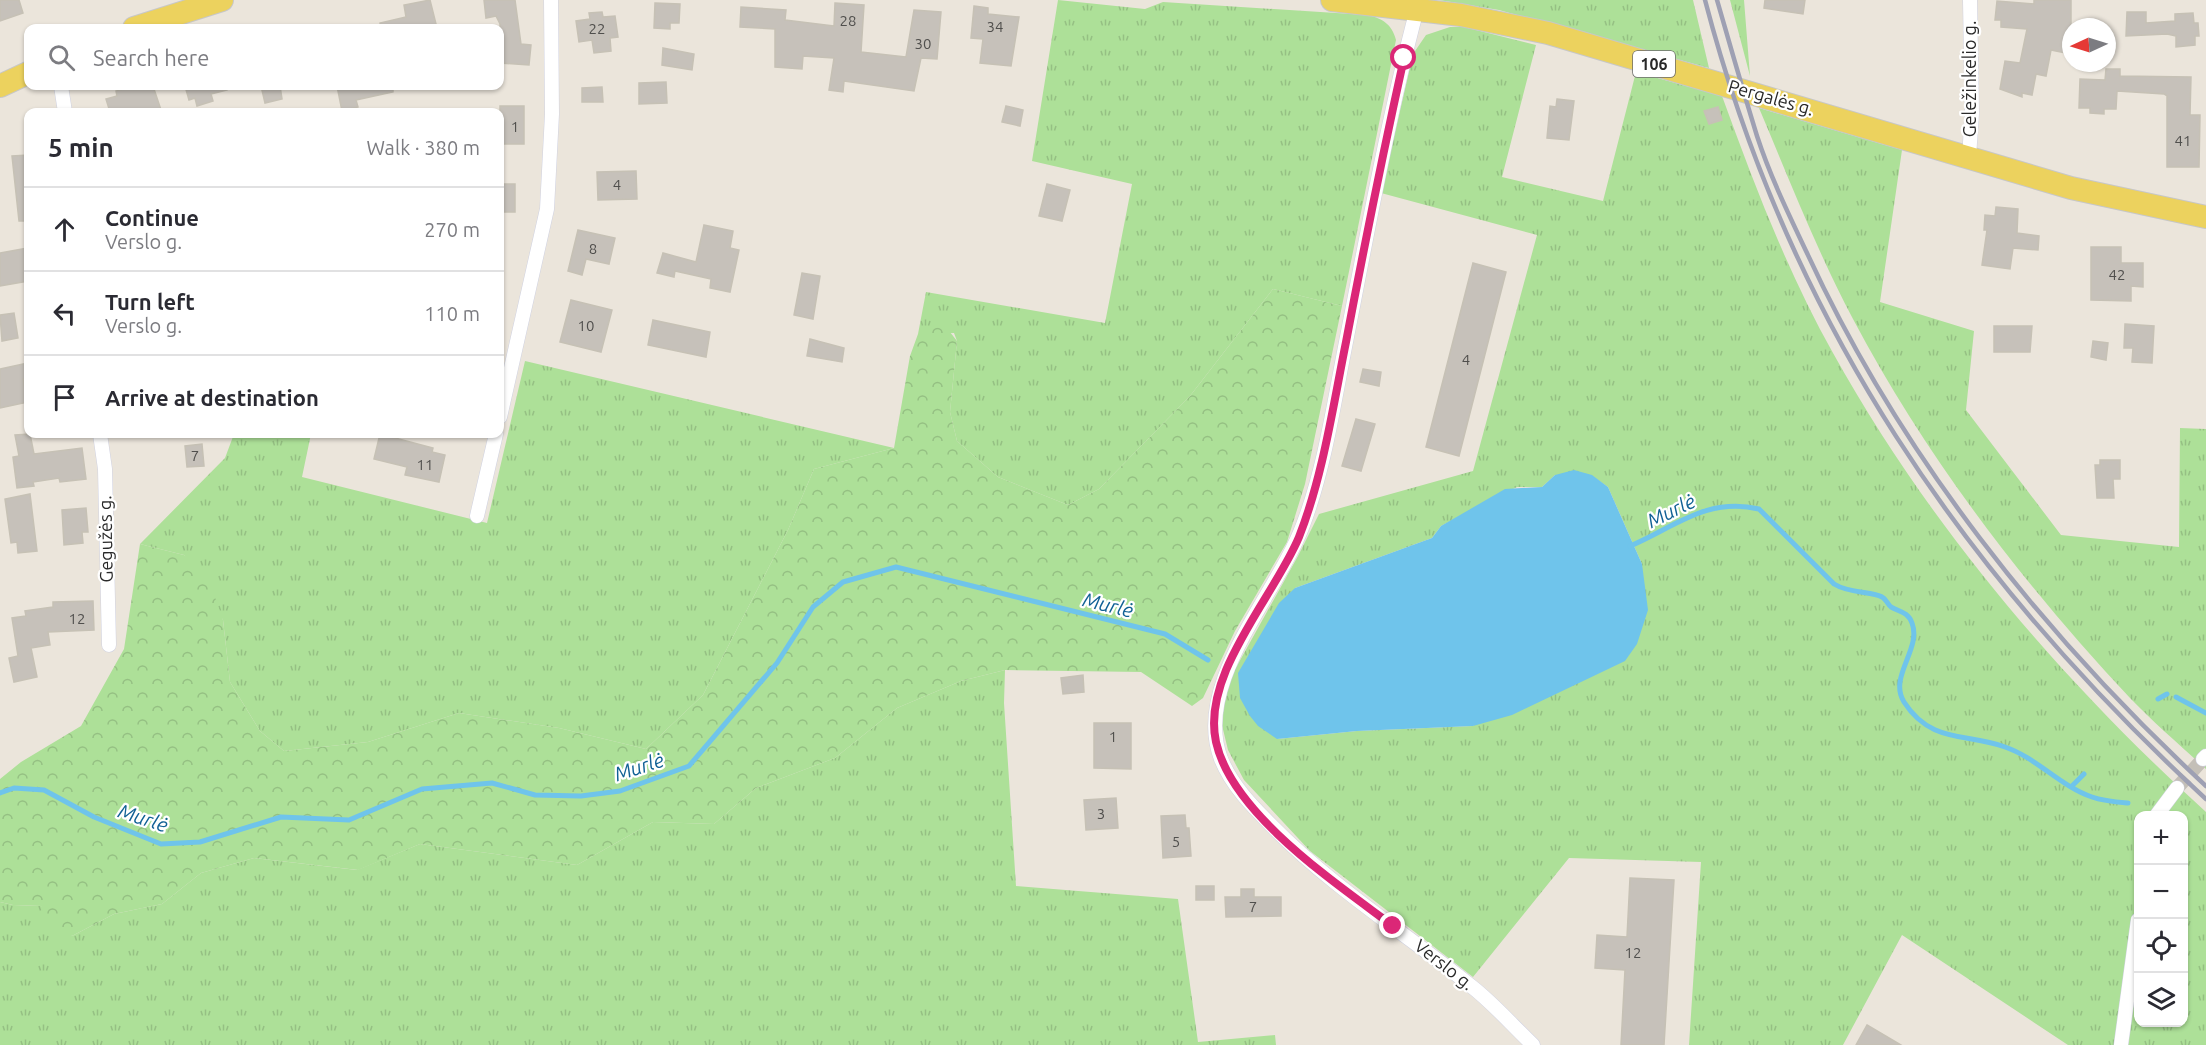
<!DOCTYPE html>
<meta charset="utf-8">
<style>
:root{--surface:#fff;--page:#f2f2f3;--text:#2b2b33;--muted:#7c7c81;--line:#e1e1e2}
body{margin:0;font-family:Ubuntu,sans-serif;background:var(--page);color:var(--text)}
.controls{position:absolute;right:18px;bottom:18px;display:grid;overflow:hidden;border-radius:12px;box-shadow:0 2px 4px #0004}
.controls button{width:54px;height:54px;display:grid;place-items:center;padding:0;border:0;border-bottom:2px solid var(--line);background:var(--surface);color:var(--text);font:30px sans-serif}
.compass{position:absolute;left:2062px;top:18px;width:54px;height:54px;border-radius:50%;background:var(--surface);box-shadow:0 2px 4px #0004;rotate:266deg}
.stop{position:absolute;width:18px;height:18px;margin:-14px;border:4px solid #db2777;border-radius:50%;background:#fff}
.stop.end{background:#db2777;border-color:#fff;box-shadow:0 2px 6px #0008}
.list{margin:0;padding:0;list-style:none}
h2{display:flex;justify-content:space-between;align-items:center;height:78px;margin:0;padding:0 24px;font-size:26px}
h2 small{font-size:20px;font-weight:400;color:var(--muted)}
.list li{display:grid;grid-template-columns:39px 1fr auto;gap:18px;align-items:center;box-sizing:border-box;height:84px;padding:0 24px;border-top:2px solid var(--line)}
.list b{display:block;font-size:22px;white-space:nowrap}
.list p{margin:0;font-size:20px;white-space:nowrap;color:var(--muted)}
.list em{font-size:20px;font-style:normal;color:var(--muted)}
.icon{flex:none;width:33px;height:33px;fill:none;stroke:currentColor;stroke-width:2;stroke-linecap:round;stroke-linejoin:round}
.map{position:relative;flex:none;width:2206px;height:1045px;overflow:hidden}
.search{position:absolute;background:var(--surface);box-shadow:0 2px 4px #0004;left:24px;top:24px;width:480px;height:66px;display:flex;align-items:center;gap:15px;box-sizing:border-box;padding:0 21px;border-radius:12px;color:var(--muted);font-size:22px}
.panel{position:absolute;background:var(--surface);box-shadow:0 2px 4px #0004;left:24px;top:108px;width:480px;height:330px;border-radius:12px}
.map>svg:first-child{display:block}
</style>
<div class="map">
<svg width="2206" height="1045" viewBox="0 0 2206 1045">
<defs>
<pattern id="grass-tufts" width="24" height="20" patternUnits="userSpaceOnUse" patternTransform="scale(1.5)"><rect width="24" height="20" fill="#ade098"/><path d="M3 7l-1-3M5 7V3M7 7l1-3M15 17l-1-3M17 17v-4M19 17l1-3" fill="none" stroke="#95c083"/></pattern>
<pattern id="forest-crowns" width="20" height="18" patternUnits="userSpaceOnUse" patternTransform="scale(1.5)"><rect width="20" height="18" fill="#ade098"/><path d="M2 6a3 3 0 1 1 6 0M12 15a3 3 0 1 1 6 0" fill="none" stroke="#95c083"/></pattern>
</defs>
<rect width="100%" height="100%" fill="#ebe5db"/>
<!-- grass -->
<path fill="url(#grass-tufts)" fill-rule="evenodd" d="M1058,0L1145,9L1163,2L1367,15C1382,18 1392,24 1396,40L1342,306L1273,289L1190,396L1099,489L1068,505L998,477L957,441L950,412L957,341L954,333L918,334L926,292L1105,323L1132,184L1032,161Z
M1439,0H1693L1709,68L1499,10Z
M1730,0H1744L1750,76Z
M1450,27H1464L1536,45L1502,177L1603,201L1636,72L1722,96C1754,184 1787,271 1833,353C1929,526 2060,679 2206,812V1045H2068L1902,935L1843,1045H1689L1701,862L1569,858L1473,977L1310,851L1244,780L1228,750L1220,717L1228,682L1298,556L1319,514L1473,471L1537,235L1381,193L1413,54L1426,35ZM1555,475L1592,476L1608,487L1642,564L1473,726L1357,731L1277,739L1295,588L1432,538L1441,526L1517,487H1542ZM2138,816H2184V1022H2138Z
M1759,108L1902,150L1880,302L1974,331L1966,410L2061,535L2179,547L2180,428L2206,429V769C2181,746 2154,723 2130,698C2023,584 1926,457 1853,319C1817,251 1789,179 1759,108Z
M525,361L894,448L814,469L788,530L703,695L646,749L559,728L459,713L368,742L284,751L260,731L230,682L223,620L184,555L140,544L225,458L234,434H311L302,477L487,523Z
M1005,670L1004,703L1016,886L1178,899L1198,1042L1275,1035L1276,1045H0V902L13,905L41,906L72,936L114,914L162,904L201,873L254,858L357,870L420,844L577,865L653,822L714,824L756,788L835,758L897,708L961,681Z"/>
<!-- forest -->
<path fill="url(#forest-crowns)" d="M1273,289L1342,306L1305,484L1287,542L1235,631L1203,698L1192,706L1141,672L1005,670L961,681L897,708L835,758L756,788L714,824L653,822L577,865L420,844L358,870L254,858L201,873L162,904L114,914L72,936L48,929L41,906L13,905L0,902V779L21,762L81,726L124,649L140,544L184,555L210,583L223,620L230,682L260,731L284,751L368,742L459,713L559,728L646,749L703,695L788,530L814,469L894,448L910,356L918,334L931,328L946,327L957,341L950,412L957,441L998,477L1068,505L1099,489L1190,396Z"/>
<!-- water -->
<path fill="#6fc4eb" d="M1574,470L1592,475L1608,487L1642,564L1648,610L1637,644L1625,661L1512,715L1473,726L1357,731L1277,739L1258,726L1250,716L1240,698L1238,673L1279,603L1295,588L1432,538L1441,526L1505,489L1542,487L1555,475Z"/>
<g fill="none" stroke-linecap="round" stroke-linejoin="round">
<!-- stream -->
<path stroke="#6fc4eb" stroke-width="5" d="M1630,546C1675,527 1706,497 1759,509L1834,584C1850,594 1872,591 1882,597C1886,599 1888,605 1891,607C1900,612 1908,612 1912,623C1922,649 1888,677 1904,702C1931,744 1967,733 2005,747C2037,758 2060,786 2092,797C2103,801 2116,802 2128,803
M2176,697L2206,713
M2158,699L2167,694
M2071,787L2084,774
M0,793L14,788L44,790L94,817L161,844L200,842L281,817L349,820L422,789L492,783L535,795L581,796L620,791L689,766L777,663L813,607L843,582L896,567L1165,634L1208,660"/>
</g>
<!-- building -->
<path fill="#c6c1ba" stroke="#c6c1b5" stroke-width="1.5" d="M0,0H19L23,13L0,21Z
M430,0L437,28H381L380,23L406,17L404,5Z
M484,0H515L521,44L531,45L529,65L500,63V24L496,16L486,18Z
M1765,0H1805L1803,14L1764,8Z
M2034,0H2071V54L2051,50L2046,76L2036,74L2032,95L2022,93V97L2000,89L2005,61L2020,63L2027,29L2001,27V20H1995L1997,1L2034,4Z
M655,3L680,4L679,23H670V29L654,28Z
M835,3L864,5L861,52L906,57L914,10L941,12L937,59L921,58L914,91L844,81L843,92L829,90L834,58L803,56L802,69L775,67V29L740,27L741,7L786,10L785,20L834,26Z
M974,6L988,8V14L1019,17L1011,66L980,63L983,39L971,38Z
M602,12L603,17L615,16L618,37L610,38L611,51L594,53L592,40L579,42L576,21L590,19L589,13Z
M2127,12H2146V23L2175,21V14L2193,13L2194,23H2198L2199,36H2195V45L2176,47V36L2167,34L2126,36Z
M663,48L694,54L692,70L662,65Z
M2106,69H2120V76L2191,77L2190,115H2200L2199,167H2167V96L2164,94L2117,91L2116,109H2104V114L2090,113V108H2079L2080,79L2105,80Z
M666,82L667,103L639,104V83Z
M135,86H153L161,110L152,112H110L106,99L117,96L116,91Z
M185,86H226L227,90L211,94L213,101L197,106L195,98L189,100Z
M261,86H280L282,99L265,103Z
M337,86H393V92L356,100L358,107L342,111Z
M602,87L603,102H582V88Z
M1557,99L1574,101L1569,140L1547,138L1550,106L1556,107Z
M500,106H524V144H500Z
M1006,106L1023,110L1020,126L1002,122Z
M1718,107L1722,120L1709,124L1704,111Z
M28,155V221H19L12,156Z
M636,171L637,199L598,200L597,172Z
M500,184H515V212H500Z
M1047,184L1070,190L1062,221L1039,216Z
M1996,207L2018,209L2017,233L2039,236L2038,250L2013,248L2010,269L1982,265L1987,230H1984L1985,215L1995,216Z
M704,225L733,231L730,248L739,250L730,292L710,288L711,279L675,271L674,277L657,273L663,253L696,262Z
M578,230L615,238L609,264L586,259L582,275L568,271Z
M2091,247H2121V263H2143V287L2131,286V301L2091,300Z
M28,248V281L0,286V253Z
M1473,263L1506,272L1459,456L1426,447Z
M802,273L820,276L813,319L794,315Z
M571,300L612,310L601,352L560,342Z
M14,313L18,338L2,341L0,315Z
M653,320L710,332L706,357L648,345Z
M2125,324L2154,326L2152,363L2132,362L2133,348H2124Z
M1994,326H2032L2030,352H1994Z
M810,339L844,348L842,362L807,356Z
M2093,341L2108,343L2106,360L2091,357Z
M28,363V378L23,379L28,402L0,408V369Z
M1363,369L1381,372L1379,386L1360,382Z
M1356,419L1375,424L1361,471L1342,466Z
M30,434L34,454L82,448L86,479L60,482L59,478L33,482L34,486L17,488L13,457L19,456L15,435Z
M380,434L433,448L432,452L445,455L439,482L405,475L407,467L374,459Z
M202,444L204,466L187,467L185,446Z
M2100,460H2120V479H2113L2114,498H2097L2095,465H2100Z
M30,494L37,551L18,553L17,542L11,543L5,499Z
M86,508L88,532H82L83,543L64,545L62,510Z
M93,601L94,630L48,632L50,645L31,648L37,677L14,682L9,658L18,656L12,618L26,616L25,611L53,607V602Z
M1083,675L1084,692L1063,694L1061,678Z
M1094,723H1131V769L1094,768Z
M1116,798L1118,828L1086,830L1084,800Z
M1185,815L1186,828H1189L1191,856L1163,858L1161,816Z
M1630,878L1674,880L1664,1045H1621L1625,970L1595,968L1597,935L1627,937Z
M1196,886H1214V900H1196Z
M1241,889H1254V897H1281V916L1226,917L1225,897H1241Z
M1867,1025L1901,1045H1856Z"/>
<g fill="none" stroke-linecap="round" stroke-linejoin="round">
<!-- minor-tunnel -->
<path stroke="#c4bfb7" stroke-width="14" stroke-dasharray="14 7" stroke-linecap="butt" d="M2177,788L2203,759"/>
<defs>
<path id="minor" d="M1417,9C1388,118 1368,230 1346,342C1334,402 1325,467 1303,525C1277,595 1192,683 1221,759C1232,786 1252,806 1272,826C1332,887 1405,933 1471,986C1493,1003 1512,1025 1533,1045
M61,86L65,112
M1969,157L1972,113L1970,0
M500,417L547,209L552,114L551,0
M100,434L105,469L109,645
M477,516L496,434
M2203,759L2206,756
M2156,816L2177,788
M2121,1045L2138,920"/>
<path id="primary" d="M1332,0L1461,15L1548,33L2071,188L2206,217
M134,28L222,0
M0,86L28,73"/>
</defs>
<!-- minor casing -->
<use href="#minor" stroke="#d0d2e1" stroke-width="15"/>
<!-- primary casing -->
<use href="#primary" stroke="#c7c7c7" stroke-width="24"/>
<!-- minor -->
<use href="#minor" stroke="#fff" stroke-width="14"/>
<!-- primary -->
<use href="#primary" stroke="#ecd25e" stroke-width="22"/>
<!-- rail -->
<path stroke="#9ea0b3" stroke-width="4.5" d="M1705,0C1789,322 1964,576 2206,799
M1717,0C1730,45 1743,91 1757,136C1770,176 1789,215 1807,253C1900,455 2043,635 2206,786"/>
</g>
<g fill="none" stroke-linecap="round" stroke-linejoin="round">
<!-- route -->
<path stroke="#db2777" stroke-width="8" d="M1393,926C1336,883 1232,814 1216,742C1201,674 1274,597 1299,537C1323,476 1333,406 1346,342C1364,247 1383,153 1404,58"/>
</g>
<g text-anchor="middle" stroke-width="4.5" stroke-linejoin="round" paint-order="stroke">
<!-- number labels -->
<g font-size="15" fill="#504f4d">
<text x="848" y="26">28</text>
<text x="995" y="32">34</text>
<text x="597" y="34">22</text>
<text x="923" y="49">30</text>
<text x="515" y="132">1</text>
<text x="2183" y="146">41</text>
<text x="617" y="190">4</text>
<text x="593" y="254">8</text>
<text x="2117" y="280">42</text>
<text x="586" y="331">10</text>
<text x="1466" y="365">4</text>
<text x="195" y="461">7</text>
<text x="425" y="470">11</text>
<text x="77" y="624">12</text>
<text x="1113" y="742">1</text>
<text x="1101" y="819">3</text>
<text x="1176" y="847">5</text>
<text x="1253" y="912">7</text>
<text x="1633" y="958">12</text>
</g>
<!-- shield labels -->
<rect fill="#fff" stroke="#696969" stroke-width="1.5" x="1633" y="51" width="42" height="26" rx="4.5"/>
<g font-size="16" font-weight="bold" fill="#292929">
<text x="1654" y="70">106</text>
</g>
<!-- street labels -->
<g font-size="18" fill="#292929" stroke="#fff">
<text transform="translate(1970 79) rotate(-90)" y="6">Geležinkelio g.</text>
<text transform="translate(1771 98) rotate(16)" y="6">Pergalės g.</text>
<text transform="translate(106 539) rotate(-91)" y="6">Gegužės g.</text>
<text transform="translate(1444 965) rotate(38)" y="6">Verslo g.</text>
</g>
<!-- water labels -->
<g font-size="20" font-style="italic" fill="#116195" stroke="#fff">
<text transform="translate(1671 511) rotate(-26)" y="7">Murlė</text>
<text transform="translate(1108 605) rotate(14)" y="7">Murlė</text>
<text transform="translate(639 767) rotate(-18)" y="7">Murlė</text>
<text transform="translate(143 818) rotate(18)" y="7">Murlė</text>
</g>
</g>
</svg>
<div class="controls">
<button>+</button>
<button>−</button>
<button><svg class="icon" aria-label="locate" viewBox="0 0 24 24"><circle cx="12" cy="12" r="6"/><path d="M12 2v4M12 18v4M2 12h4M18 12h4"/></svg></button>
<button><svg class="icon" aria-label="layers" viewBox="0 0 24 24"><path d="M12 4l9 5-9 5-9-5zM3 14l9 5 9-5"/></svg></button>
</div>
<svg class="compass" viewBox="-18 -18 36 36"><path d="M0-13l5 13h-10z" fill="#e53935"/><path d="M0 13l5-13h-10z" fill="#7c7c81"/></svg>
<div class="stop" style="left:1404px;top:58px"></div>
<div class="stop end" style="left:1393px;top:926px"></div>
<div class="search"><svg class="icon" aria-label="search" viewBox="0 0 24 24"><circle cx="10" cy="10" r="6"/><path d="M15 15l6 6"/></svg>Search here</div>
<section class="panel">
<h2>5 min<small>Walk · 380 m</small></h2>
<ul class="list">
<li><svg class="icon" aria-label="ahead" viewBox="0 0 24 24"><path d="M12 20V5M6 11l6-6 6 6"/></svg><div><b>Continue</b><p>Verslo g.</p></div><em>270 m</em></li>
<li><svg class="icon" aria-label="left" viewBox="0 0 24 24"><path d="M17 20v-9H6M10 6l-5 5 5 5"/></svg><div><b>Turn left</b><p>Verslo g.</p></div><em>110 m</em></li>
<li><svg class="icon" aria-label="arrive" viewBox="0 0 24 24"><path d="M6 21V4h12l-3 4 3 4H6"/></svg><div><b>Arrive at destination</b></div></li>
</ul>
</section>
</div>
